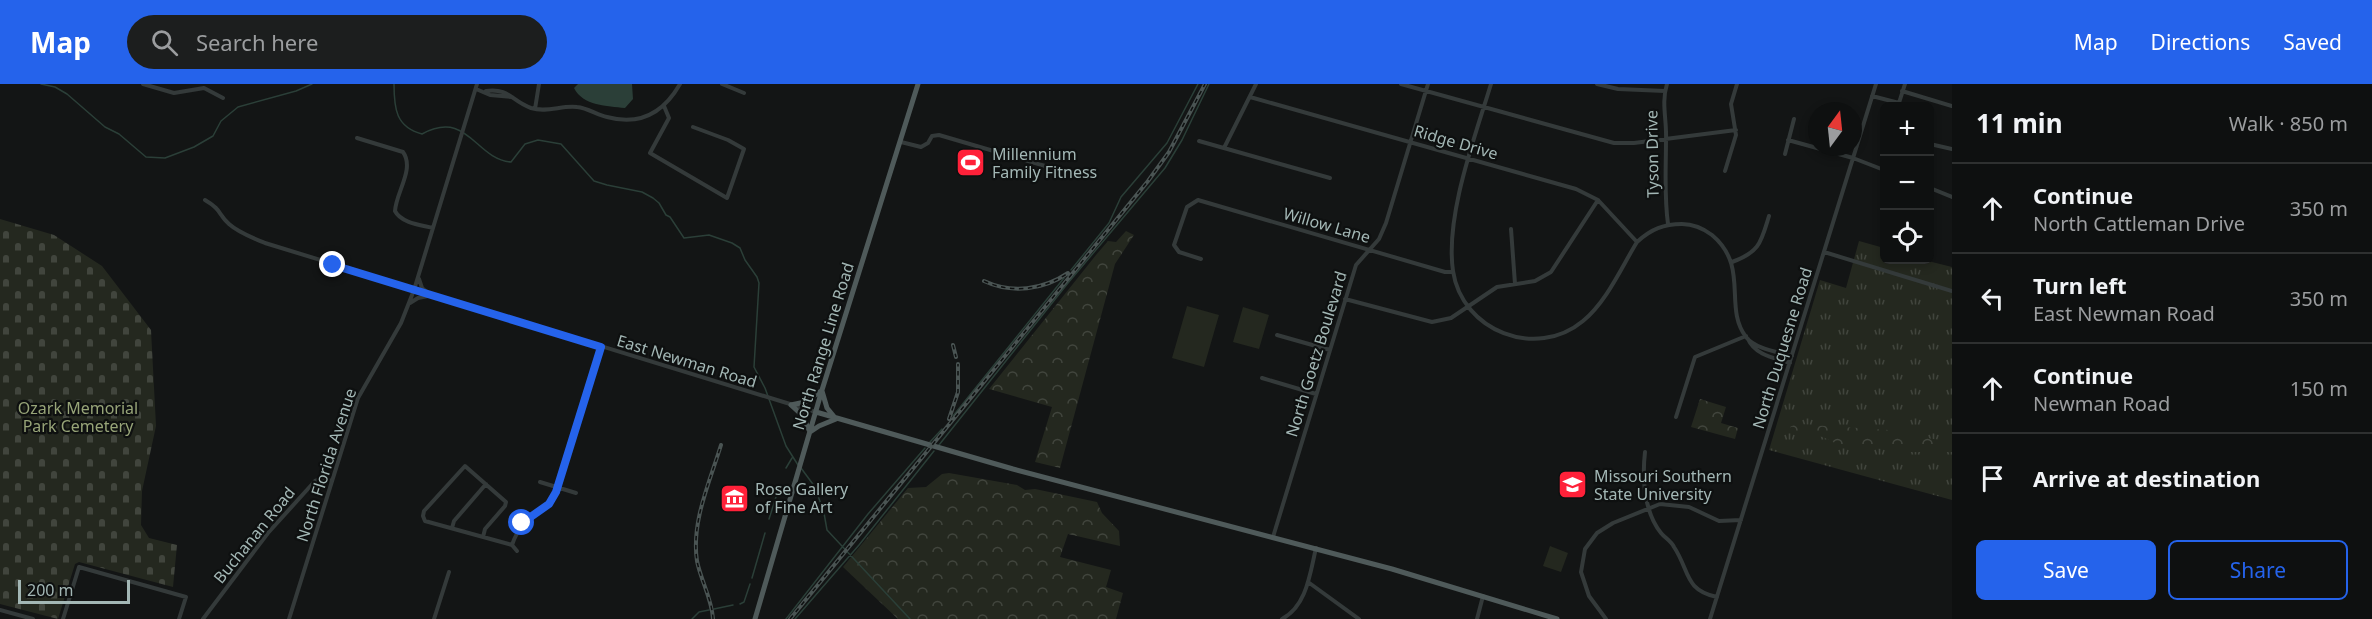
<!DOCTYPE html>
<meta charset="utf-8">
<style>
:root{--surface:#0e1010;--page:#1c1e1e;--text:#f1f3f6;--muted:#9b9d9f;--line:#2e3030;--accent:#2563eb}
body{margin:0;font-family:"Noto Sans",sans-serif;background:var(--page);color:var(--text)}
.controls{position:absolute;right:18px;top:18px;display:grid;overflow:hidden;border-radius:9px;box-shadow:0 3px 9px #0003}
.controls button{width:54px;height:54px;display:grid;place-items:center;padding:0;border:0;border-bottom:2px solid var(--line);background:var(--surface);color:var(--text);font:30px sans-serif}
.compass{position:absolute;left:1808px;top:18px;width:54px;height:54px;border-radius:50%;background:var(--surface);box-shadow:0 3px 9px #0003;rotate:15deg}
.scale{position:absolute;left:18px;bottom:15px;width:112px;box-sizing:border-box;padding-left:6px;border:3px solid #a3b7b5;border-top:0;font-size:16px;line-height:21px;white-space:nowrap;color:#a3b7b5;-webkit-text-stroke:4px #0e1010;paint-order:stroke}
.stop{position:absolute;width:18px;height:18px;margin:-14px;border:4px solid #2563eb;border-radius:50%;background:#fff}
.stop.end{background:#2563eb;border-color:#fff;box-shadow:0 2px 6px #0008}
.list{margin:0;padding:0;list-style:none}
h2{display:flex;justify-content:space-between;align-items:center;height:78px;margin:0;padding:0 24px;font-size:26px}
h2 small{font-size:20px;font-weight:400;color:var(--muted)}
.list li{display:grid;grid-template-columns:39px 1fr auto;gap:18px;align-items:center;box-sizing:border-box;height:90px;padding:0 24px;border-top:2px solid var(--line)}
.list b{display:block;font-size:22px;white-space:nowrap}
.list p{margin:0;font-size:20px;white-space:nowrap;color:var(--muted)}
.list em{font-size:20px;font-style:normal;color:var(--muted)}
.actions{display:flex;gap:12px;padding:18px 24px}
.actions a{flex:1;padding:14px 0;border:2px solid var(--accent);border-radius:9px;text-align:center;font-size:21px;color:var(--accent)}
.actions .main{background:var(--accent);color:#fff}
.icon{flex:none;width:33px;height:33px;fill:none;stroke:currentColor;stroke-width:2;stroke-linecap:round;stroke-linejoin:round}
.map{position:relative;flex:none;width:1952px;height:535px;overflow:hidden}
header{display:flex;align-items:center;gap:36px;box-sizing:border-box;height:84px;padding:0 30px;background:var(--accent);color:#fff}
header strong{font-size:28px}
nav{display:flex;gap:33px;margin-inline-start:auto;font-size:21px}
.search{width:420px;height:54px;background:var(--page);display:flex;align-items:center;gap:15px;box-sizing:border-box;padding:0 21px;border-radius:33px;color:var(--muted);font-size:22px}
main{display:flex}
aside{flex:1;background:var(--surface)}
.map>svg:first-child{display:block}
</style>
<header>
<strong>Map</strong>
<div class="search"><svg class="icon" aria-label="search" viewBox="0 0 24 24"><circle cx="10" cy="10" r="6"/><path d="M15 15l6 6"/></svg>Search here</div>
<nav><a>Map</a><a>Directions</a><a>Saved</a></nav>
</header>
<main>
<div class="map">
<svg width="1952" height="535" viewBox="0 0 1952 535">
<defs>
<pattern id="grass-tufts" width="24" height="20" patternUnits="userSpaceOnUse" patternTransform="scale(1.5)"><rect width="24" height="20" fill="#24281f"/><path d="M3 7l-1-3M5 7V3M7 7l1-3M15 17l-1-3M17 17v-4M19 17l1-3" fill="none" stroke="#41453d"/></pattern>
<pattern id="forest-crowns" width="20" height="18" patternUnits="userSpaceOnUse" patternTransform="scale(1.5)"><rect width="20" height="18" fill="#24281f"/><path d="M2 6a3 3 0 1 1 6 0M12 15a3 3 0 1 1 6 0" fill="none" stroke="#41453d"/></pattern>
<pattern id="cemetery-stones" width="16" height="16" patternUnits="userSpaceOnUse" patternTransform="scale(1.5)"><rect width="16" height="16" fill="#24281f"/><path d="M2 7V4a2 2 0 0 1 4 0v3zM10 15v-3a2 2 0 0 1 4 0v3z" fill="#41453d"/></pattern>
</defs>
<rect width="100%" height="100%" fill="#131515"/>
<!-- grass -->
<path fill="url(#grass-tufts)" d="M1859,157L1884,164V176H1924L1952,183V416L1769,366L1820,196L1846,204Z"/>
<!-- forest -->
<path fill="url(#forest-crowns)" d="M1126,147L1134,151L1115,180L1060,384L1035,378L1052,323L989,305L1096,171L1108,157L1116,158Z
M1700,315L1726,323L1721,339L1738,344L1735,355L1691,343Z
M1796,340L1904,347L1921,353L1952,358V368H1897L1887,365L1843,363L1823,353L1790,349V343Z
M949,389L1017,401L1025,406L1035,405L1097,418L1102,429L1119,447L1120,462L1068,450L1060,473L1111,486L1106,503L1123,509L1116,535H898L843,483L908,404L926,403L942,390Z"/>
<!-- cemetery -->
<path fill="url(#cemetery-stones)" d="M0,135L54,151L102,182L151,246L156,342L142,407L141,441L149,454L177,461L173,503L79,478L75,480L58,535L0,520Z"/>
<!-- green -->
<path fill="#24281f" d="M1187,222L1219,231L1204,283L1172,274Z
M1243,223L1269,231L1259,265L1233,258Z
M1550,462L1568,469L1561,488L1543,482Z"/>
<!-- water -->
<path fill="#2b3f38" d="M578,0H632L633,15L625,24C607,22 583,22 574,4Z"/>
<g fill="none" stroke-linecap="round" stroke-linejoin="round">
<!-- stream -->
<path stroke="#2b3f38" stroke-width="1.5" d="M41,0L55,3L67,10L105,43L119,50L146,73L165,74L194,63L213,52L221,37L238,23L296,7L312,0
M394,0C394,25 396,43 422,50C468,25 475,75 511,78L525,60L538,56L561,60L594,97L607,101L642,108L653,114L659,119L666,131L670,133L684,154L709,151L732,159L740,164L745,176L757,193L759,199L754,283L765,304L786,362L798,381
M1071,186L1109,139L1121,113L1167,59L1198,0
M953,332L1064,194
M930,358L942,345
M939,361L1068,199L1165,84L1182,56L1209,0
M786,384L792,374
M801,384L815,403L824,429L827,446L910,535
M769,435L776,413
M752,494L765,449
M740,520L744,518L750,500
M714,525L733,521
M692,535L699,528L709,526
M786,535L868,430L925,364
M795,535L859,461L934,367"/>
<!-- minor -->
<path stroke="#343a3a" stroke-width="4" d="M143,0L174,9L204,4L223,14
M722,0L744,9
M1401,0L1614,59H1634L1736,46
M1491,0C1475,53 1445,132 1453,187C1462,247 1536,276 1583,237C1607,217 1621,184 1637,158C1651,145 1664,140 1682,140C1693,140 1704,145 1712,151C1750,183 1723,223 1746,253C1755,265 1778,268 1792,272
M1597,0L1618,5L1665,7
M1667,0C1661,19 1667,36 1666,56C1666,85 1664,111 1668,140
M476,5L490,11L512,13
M486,7C510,4 511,17 531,24C547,29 562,21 577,23C588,24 597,31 607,33C640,42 664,28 680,0
M1902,7L1952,22
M1872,12L1899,19
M1250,13L1576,105L1598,116L1637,158
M664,22L669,34L650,69L727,114L744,65L728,56L693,43
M1898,22L1905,0
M535,25L539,0
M357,54L403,68C415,85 396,108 395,127C401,139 421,141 433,144
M1788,56L1853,74L1884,86
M1199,57L1330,94
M901,58L921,63L928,59L932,52L939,51L1052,84
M1930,60L1952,65
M1224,64L1256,0
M1785,70L1794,35
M1725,87L1736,51L1731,20L1737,0
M1930,104L1952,113
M205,116C222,126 218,130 229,140C239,149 253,154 265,159L816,328
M1511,145L1515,200
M1824,168L1952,207
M1201,175L1179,168L1174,161L1187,123L1198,116L1445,188H1453
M1732,178C1760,168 1761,158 1769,132
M419,195L422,204L427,208
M1345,215L1432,238L1451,234L1497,203L1535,197L1551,188L1598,116
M410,219L418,214L428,212
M1277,251L1330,266
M1748,255C1755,271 1774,274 1790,279
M1262,294L1316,310
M1676,333L1695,273L1746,252
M1645,368C1642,394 1644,428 1661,449C1665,454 1671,457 1674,463C1690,487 1684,506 1717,513
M540,398L576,409
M452,444L454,437L486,400
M483,453L485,445L505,422L506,418L465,382L424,427L423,432L425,437L512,461
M1273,453L1356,181L1379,155L1386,139L1428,0
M517,467L512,461C524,426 543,434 557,408L601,263
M1308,498L1359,535
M0,526L33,535
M63,535L79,483L186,513L179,535
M203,535L268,449L315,397L321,395L332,397
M289,535L358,314L401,239L414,206L477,0
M434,535L449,488
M1282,535C1307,522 1310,489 1316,464
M1477,535L1483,512
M1606,535L1589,512L1581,488L1585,465L1597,449L1613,439L1660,420L1689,423L1719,437L1741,436
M1710,535L1876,0"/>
<!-- major -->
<path stroke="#4f5a5a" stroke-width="5" d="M791,321L802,331L810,348L819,342L836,335L827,324L822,307
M791,321L805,318L821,307
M816,328L1013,385L1392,485L1557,535
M755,535L822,306L918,0"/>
<defs>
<path id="rail" d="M984,197C1012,210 1043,206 1068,189
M953,261L956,273
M949,335L958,308V280
M713,535C712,515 701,497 697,477C691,438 710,397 721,361
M790,535L1148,97L1169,68L1205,0"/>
</defs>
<!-- rail casing -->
<use href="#rail" stroke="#4a5453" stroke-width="4"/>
<!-- rail -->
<use href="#rail" stroke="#0e1010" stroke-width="1.5" stroke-dasharray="4.5" stroke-linecap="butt"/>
</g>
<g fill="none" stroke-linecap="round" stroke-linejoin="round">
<!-- route -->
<path stroke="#2563eb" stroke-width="8" d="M333,181L601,263L556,408L549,420L522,439"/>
</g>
<!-- icons -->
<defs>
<symbol id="stadium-square" viewBox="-11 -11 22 22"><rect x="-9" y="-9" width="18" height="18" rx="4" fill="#ff2139" stroke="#0e1010"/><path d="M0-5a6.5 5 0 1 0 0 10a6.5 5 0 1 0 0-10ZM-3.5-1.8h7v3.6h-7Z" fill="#fff"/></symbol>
<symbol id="university-square" viewBox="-11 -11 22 22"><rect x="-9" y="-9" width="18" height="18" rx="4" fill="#ff2139" stroke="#0e1010"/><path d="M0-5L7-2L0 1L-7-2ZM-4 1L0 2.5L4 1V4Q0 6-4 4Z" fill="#fff"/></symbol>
<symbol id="museum-square" viewBox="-11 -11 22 22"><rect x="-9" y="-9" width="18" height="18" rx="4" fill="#ff2139" stroke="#0e1010"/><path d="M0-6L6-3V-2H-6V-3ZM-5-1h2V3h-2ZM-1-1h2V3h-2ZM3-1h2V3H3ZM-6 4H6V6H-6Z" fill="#fff"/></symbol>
</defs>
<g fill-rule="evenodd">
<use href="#stadium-square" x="954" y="62" width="33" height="33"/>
<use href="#university-square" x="1556" y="384" width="33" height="33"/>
<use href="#museum-square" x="718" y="398" width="33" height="33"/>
</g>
<g text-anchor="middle" stroke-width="4.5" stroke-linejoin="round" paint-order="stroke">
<!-- street labels -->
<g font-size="16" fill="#a3b7b5" stroke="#0e1010">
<text transform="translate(1456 58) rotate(16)" y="6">Ridge Drive</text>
<text transform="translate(1652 70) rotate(-91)" y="6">Tyson Drive</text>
<text transform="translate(1327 141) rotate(16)" y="6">Willow Lane</text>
<text transform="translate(823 262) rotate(-73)" y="6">North Range Line Road</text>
<text transform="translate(1782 264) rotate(-73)" y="6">North Duquesne Road</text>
<text transform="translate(1316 270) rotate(-73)" y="6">North Goetz Boulevard</text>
<text transform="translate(687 277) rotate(17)" y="6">East Newman Road</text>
<text transform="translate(326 381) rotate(-72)" y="6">North Florida Avenue</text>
<text transform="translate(254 451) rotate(-51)" y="6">Buchanan Road</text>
</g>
<!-- poi labels -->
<g font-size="16" fill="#a3b7b5" stroke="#0e1010" text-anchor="start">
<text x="992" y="76">Millennium<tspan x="992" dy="18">Family Fitness</tspan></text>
<text x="1594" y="398">Missouri Southern<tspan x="1594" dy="18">State University</tspan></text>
<text x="755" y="411">Rose Gallery<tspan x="755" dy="18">of Fine Art</tspan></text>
</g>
<!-- park labels -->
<g font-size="16" fill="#97a478" stroke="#0e1010">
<text x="78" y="330">Ozark Memorial<tspan x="78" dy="18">Park Cemetery</tspan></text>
</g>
</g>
</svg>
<div class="controls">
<button>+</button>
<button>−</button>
<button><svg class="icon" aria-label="locate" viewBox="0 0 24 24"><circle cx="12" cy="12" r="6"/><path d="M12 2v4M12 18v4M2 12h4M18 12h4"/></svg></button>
</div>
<svg class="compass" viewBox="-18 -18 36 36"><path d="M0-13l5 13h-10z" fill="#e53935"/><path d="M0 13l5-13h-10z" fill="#9b9d9f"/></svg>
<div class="scale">200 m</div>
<div class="stop" style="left:522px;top:439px"></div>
<div class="stop end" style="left:333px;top:181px"></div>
</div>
<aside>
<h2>11 min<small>Walk · 850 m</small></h2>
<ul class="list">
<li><svg class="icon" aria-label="ahead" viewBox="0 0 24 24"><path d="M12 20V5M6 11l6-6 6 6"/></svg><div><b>Continue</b><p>North Cattleman Drive</p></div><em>350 m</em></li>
<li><svg class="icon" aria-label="left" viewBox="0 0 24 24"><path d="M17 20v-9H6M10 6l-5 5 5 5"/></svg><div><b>Turn left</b><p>East Newman Road</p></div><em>350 m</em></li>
<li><svg class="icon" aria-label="ahead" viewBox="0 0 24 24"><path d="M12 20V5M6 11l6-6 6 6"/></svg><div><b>Continue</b><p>Newman Road</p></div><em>150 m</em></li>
<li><svg class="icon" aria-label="arrive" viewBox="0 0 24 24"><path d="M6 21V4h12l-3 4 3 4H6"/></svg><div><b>Arrive at destination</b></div></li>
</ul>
<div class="actions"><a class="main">Save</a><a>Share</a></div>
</aside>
</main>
